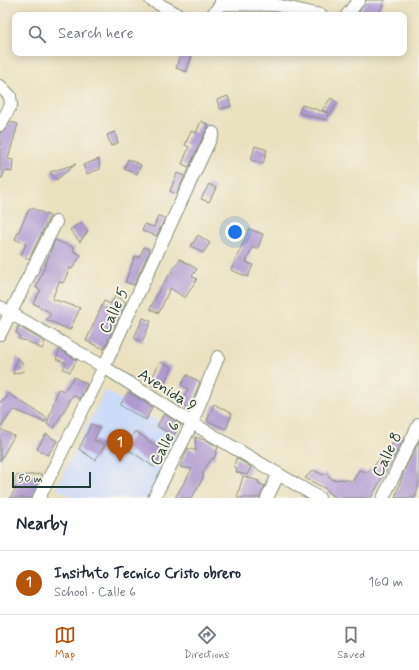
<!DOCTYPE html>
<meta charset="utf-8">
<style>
:root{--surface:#fff;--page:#f6f6f7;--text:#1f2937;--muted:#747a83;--line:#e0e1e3;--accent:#b45309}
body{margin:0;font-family:Mynerve,sans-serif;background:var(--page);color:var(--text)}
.scale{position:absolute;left:12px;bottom:10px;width:79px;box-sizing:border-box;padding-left:4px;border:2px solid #1f3d34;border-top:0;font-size:11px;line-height:14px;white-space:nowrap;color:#1f3d34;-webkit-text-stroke:3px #f7f3e8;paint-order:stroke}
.you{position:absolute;left:235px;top:232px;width:14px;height:14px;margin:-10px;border:3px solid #fff;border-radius:50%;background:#1a73e8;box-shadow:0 0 0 6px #1a73e833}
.badge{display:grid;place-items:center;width:26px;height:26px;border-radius:50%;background:var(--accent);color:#fff;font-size:13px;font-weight:700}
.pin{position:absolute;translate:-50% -33px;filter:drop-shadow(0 1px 2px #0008)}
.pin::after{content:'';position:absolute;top:21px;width:14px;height:12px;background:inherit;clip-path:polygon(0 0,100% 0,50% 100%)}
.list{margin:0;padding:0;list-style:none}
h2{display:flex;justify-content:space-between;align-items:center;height:52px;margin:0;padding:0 16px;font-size:17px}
h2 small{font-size:13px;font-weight:400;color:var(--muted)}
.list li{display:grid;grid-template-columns:26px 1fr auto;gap:12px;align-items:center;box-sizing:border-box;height:64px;padding:0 16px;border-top:1px solid var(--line)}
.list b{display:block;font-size:15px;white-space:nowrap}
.list p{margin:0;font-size:13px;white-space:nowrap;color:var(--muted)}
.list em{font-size:13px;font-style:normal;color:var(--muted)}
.icon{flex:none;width:22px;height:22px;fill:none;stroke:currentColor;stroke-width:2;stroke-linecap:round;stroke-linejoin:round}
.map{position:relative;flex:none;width:419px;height:498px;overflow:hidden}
.search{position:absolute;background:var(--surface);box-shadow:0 2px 10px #0003;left:12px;right:12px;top:12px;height:44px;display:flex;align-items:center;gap:10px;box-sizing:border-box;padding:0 14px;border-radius:8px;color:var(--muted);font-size:15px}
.sheet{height:116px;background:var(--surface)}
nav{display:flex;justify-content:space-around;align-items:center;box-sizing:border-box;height:56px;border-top:1px solid var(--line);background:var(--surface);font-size:11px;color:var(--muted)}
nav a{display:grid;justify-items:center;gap:2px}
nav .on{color:var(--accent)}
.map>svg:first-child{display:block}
</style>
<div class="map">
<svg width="419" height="498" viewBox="0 0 419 498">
<rect width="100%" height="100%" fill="#f7f3e8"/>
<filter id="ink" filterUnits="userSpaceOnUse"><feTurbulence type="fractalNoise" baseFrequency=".025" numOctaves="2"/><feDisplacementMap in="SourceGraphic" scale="8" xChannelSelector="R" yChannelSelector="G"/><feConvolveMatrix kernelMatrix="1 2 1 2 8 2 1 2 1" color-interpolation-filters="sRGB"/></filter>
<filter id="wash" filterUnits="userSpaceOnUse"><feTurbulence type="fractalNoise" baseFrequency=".012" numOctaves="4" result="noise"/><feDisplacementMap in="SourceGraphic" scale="16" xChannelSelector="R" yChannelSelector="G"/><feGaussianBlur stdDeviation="0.9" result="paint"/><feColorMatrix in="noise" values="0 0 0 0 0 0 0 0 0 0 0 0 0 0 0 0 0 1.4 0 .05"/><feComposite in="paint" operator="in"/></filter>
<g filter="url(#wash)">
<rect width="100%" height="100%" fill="#eae1bf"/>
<!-- built -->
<path fill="#cddbfa" d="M105,390L184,437L151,498H74L56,488Z"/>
<g id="blocks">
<!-- building -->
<path fill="#af9ad1" d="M366,0H385L378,15H366L359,12Z
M181,53H193L186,72L176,68Z
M228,96L231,106L220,109L217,100Z
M331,98L338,103L330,115L328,114L326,120L299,113L302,105L328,113L322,110Z
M201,121L209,125L189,167L182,164L189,147L185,145L191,131L196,133Z
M10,122L18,124L8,159L13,160L12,172L5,170L2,178H0V132L4,131Z
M115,132L118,143L111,146L107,135Z
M255,146L267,150L263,164L251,160Z
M99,159L100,169L87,174L83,165Z
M128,159L141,165L137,174L124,169Z
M76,164L56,180L50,172Z
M177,173L185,176L176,194L170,191Z
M209,184L216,188L209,202L201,199Z
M32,208L50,216L29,259L21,255L26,244L15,239L28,211Z
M158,216L165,218L157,236L142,231L145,224L154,227Z
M81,222L88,231L80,242L70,230Z
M249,229L263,234L258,248H252L246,262L253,265L248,277L231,270Z
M198,235L210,243L203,253L191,246Z
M55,240L75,248L73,251L81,255L72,269L70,268L63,283L59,282L52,299L80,308L70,330L47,320L51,313L33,303L41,290L36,288Z
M144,247L150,250L134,285L125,282L135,256L139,258Z
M180,259L197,269L192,276L197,279L185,298L170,288L159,313L150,309L159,290Z
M115,296L126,302L104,349L86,341L104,301L111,304Z
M143,318L151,321L142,342L134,338Z
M18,326L45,342L42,349L27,341L18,339L20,335L16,333Z
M60,350L77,360L70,372L63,369L66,363L56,359Z
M17,357L23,364L24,371L13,374Z
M160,362L172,367L161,390L149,384Z
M187,375L200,382L190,409L180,403L188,389L181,385Z
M74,377L87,384L80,399L73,395L54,428L47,424L58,389L64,391Z
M128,392L152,407L146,420L120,405Z
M8,393L47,418L45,422L15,410L10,414L0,428V402L6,399Z
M214,404L232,414L226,429L207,421Z
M164,414L181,425L173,436L157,426Z
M91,424L100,428L94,440L105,445L95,460L79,449Z
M0,429L14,436L0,461Z
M135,431L163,451L154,467L126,448Z
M46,434L57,441L48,455L37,449Z
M398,435L404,438L371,498H337L327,492L328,490L305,478L313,470L323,475L325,472L333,480L342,479L353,481L359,470L368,472L389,449Z
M195,437L208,441L218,447L214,459L212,458L202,474L204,475L198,488L191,498H175L192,469L180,467L188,448L196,451Z
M419,441V485L415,498H395L404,471Z
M236,458L251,467L247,475L236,472L237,469L234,466Z
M42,474L32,498H10L16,488L13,487L16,476Z
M243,476L259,481L258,483L265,486L260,498H237Z"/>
</g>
</g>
<g filter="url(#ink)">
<use href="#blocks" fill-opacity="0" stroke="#848f7a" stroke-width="1"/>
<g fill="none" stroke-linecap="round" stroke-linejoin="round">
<defs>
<path id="minor" d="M151,0L179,15
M221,4L276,5L321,15
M212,15L221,4V0
M347,15L359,0
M0,86L10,96L11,105L0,125
M0,307L104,367L192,423L319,498
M0,334L56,222
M39,498L104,367L213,133
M154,498L192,423L218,357
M267,498L278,475
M383,498L419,424"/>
</defs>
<!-- minor casing -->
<use href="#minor" stroke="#848f7a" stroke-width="14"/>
<!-- minor -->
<use href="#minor" stroke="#fff" stroke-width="12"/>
</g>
</g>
<g text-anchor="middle" stroke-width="4" stroke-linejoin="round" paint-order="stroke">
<!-- street labels -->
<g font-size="16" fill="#1f3d34" stroke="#f7f3e8">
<text transform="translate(113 310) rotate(-65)" y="6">Calle 5</text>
<text transform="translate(168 389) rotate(32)" y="6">Avenida 9</text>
<text transform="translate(164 443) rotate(-63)" y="6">Calle 6</text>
<text transform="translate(386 454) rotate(-64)" y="6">Calle 8</text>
</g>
</g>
</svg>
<div class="scale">50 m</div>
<div class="you"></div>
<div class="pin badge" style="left:120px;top:462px">1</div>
<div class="search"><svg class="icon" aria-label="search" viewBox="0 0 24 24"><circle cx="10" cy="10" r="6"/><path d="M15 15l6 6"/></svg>Search here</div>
</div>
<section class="sheet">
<h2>Nearby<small></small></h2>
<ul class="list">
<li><span class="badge">1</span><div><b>Insituto Tecnico Cristo obrero</b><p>School · Calle 6</p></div><em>160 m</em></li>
</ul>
</section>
<nav>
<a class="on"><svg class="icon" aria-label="map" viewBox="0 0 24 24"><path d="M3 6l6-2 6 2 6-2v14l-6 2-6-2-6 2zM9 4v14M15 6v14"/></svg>Map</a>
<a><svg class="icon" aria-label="directions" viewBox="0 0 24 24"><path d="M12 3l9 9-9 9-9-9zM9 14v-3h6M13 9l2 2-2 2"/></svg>Directions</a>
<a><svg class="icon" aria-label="saved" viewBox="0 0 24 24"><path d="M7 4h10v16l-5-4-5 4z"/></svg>Saved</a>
</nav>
